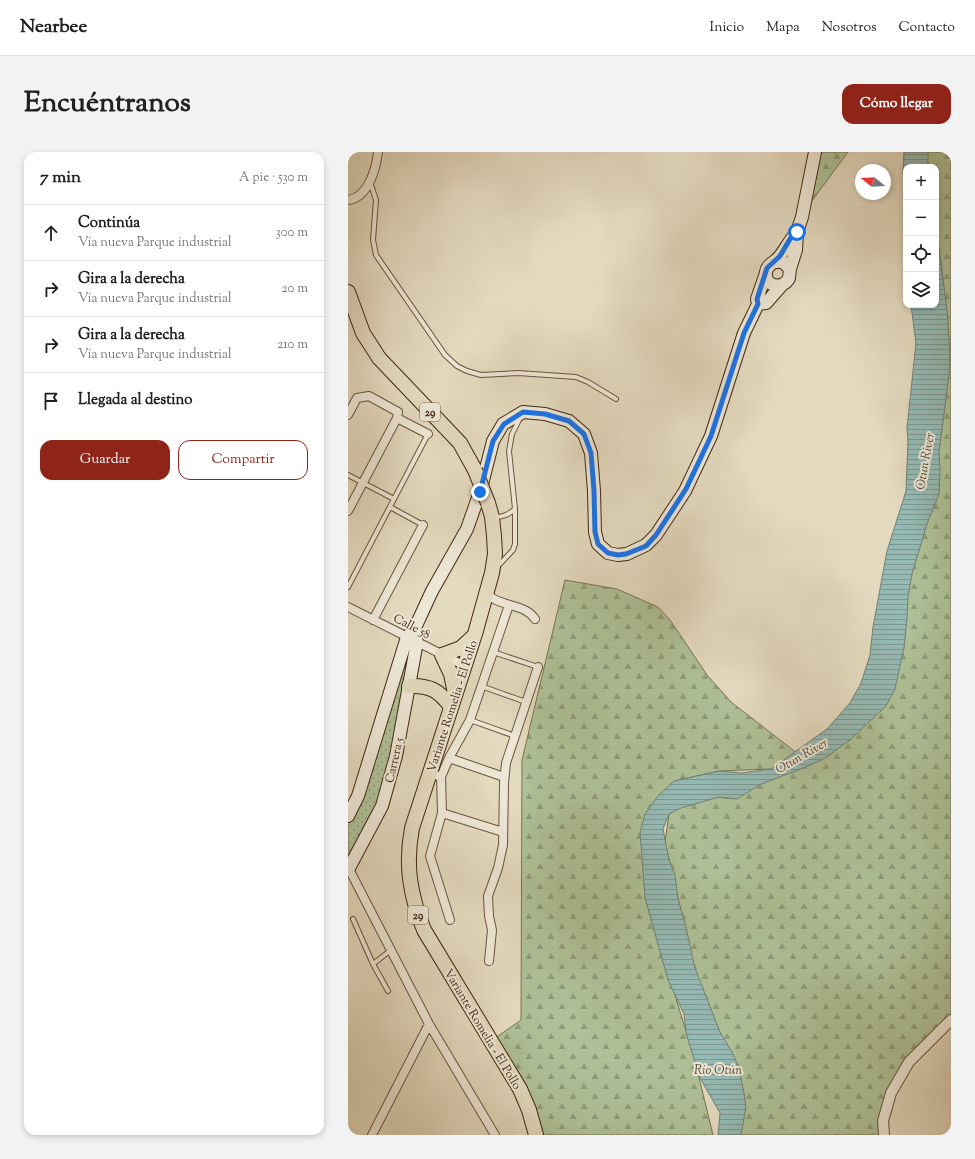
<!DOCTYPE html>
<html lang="es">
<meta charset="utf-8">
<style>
:root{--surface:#fff;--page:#f2f2f2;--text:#202124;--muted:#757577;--line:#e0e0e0;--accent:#8f2418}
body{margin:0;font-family:"Sorts Mill Goudy",serif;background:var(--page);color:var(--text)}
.controls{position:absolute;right:12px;top:12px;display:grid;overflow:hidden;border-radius:8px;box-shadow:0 2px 6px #0003}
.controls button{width:36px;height:36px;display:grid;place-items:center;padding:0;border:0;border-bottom:1px solid var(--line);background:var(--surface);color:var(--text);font:20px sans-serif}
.compass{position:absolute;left:507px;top:12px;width:36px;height:36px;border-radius:50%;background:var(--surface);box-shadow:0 2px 6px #0003;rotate:288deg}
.stop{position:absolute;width:12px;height:12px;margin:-9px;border:3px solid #1a73e8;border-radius:50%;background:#fff}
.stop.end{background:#1a73e8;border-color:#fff;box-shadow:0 1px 4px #0008}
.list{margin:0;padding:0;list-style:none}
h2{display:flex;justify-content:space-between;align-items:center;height:52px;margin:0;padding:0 16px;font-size:17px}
h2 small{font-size:13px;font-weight:400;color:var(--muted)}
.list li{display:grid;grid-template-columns:26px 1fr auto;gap:12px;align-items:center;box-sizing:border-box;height:56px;padding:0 16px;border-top:1px solid var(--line)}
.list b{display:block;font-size:15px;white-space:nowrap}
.list p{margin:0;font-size:13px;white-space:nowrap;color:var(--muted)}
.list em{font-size:13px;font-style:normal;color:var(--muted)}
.actions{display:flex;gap:8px;padding:12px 16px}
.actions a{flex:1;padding:9px 0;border:1px solid var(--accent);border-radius:12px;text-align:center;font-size:14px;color:var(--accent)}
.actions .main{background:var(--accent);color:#fff}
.icon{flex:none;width:22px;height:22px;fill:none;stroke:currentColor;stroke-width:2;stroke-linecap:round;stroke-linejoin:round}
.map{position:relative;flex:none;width:603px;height:983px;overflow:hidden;border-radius:12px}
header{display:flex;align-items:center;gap:24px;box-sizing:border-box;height:56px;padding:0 20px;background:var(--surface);border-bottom:1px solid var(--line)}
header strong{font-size:19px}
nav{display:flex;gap:22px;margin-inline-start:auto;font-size:14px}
.intro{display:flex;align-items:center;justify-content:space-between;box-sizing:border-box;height:96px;padding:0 24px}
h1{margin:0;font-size:28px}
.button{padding:10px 18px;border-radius:12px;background:var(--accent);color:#fff;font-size:14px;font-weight:700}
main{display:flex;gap:24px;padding:0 24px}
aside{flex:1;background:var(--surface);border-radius:12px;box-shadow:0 2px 6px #0003}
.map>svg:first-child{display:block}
</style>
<header>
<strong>Nearbee</strong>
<nav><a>Inicio</a><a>Mapa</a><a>Nosotros</a><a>Contacto</a></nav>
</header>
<div class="intro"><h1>Encuéntranos</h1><a class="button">Cómo llegar</a></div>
<main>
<aside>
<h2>7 min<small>A pie · 530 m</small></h2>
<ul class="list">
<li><svg class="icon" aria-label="ahead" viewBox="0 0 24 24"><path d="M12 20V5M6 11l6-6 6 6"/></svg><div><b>Continúa</b><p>Vía nueva Parque industrial</p></div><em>300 m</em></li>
<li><svg class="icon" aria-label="right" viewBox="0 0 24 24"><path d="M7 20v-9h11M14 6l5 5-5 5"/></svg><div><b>Gira a la derecha</b><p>Vía nueva Parque industrial</p></div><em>20 m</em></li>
<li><svg class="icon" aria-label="right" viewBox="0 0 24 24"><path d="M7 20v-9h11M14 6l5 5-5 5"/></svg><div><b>Gira a la derecha</b><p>Vía nueva Parque industrial</p></div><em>210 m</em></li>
<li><svg class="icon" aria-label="arrive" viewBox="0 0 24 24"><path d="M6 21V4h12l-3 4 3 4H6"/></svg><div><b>Llegada al destino</b></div></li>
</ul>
<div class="actions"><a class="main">Guardar</a><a>Compartir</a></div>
</aside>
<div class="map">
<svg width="603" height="983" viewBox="0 0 603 983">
<defs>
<pattern id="grass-dots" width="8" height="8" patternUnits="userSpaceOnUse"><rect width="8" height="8" fill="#aec096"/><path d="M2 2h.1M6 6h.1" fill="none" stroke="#8f9c79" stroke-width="1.8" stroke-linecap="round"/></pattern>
<pattern id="forest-firs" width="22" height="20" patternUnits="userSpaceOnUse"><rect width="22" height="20" fill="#aec096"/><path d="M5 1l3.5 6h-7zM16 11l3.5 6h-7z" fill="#8f9c79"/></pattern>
<pattern id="water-rules" width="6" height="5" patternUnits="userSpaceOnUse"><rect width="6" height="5" fill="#95bab4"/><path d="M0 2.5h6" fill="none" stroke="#7b9791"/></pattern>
</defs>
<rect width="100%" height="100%" fill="#e3d9be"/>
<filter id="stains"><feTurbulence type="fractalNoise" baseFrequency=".005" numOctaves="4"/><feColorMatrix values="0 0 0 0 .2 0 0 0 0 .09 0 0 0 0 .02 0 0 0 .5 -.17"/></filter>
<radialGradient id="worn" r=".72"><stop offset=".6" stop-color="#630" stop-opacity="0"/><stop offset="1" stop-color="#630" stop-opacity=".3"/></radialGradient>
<!-- grass -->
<path fill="url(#grass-dots)" stroke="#787453" d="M59,485L69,490L34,654L0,718V664Z"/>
<!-- forest -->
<path fill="url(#forest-firs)" stroke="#787453" d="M468,0H500L458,57Z
M573,0H603V868L572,899L543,941L538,983H386L369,914L317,690L321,662L355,638L425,627L533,532L588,153V15H573Z
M217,428L269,437L310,455L322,468L359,523L383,550L454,605L423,617L371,619L326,629L297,746L346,905L365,983H186L143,889L173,868L174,608Z"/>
<!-- water -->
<path fill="url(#water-rules)" stroke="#737f72" d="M556,0H580V15H558V38L555,21Z
M588,72L599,158L602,202L601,223L591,301L592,319L591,342L579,372L564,422L560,444L559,466L556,496L547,537L538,554L503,587L479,605L458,615L413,632L389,647L371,645L333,656L321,662L315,677L321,708L327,723L330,747L337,771L347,816L372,880L385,902L391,916L396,941L398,955L393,983H370L372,961L352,926L338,881L336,862L320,828L297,746L292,680L297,662L309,645L326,629L371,619L394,621L423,617L479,577L502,551L513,531L522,503L525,475L539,399L558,339L560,289L559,276L568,191L563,153H588Z"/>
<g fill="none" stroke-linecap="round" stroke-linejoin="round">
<defs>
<path id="service" d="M22,30L28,48L25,88L28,103L97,203L109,214L119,219L133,223L170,221L228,225L240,230L268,247
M0,323L46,347
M42,355L75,373
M146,365C155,365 160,363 167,357
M150,414L165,398L167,392V357L161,299L164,282L172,266
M0,435L80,282
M145,500L190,515
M133,534L178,550
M122,568L167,584
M5,767L25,812L40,839
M25,812L43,798"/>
<path id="minor" d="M0,48C20,46 28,17 30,0
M0,263L9,246L21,244L50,260L49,266L0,359
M49,266L80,282
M138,442C143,445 148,449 153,450C165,455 179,455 187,467
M0,455L117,514
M25,468L75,373
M82,621L93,625L94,661L155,680
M93,625L101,606
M156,625L101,606L122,568L161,453
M94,661L82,704L102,768
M1,717L81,872L147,983
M141,809L144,778L141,764L140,744L150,716L155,693L156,631L158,611L190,515
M24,983L81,872"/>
<path id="tertiary" d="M536,983L535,969L543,941L561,910L603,868"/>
<path id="secondary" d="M426,110H435L442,117L441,126C435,138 416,135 418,120C419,112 428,110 432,104C438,96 442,88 449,80
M442,117L448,98L449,80L454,65L467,0
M410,152L418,151L433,134
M0,664L10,644L59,485L66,478L84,439L119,377L132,340L145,289L155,272L175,260L197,262L221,269L236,282L243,301L246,339L247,380L250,392L260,401L270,403L279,402L298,393L308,383L337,339L363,284L396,181L410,152L409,147L418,121
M0,718L34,654L48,604L69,490L66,478"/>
<path id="trunk" d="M0,140L15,181L31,206L112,291L127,318
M140,351L144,365L146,384L147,402L144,421L127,482L64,676C57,713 62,743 76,778L172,937L181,958L188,983
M61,534C81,533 91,538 103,555
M107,542L103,522L94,503L113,496L126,484"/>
</defs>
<!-- service casing -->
<use href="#service" stroke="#6a543c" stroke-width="6"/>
<!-- minor casing -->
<use href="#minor" stroke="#6a543c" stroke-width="10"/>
<!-- tertiary casing -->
<use href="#tertiary" stroke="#6a543c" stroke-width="12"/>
<!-- secondary casing -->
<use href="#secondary" stroke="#412710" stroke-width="14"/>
<!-- trunk casing -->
<use href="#trunk" stroke="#412710" stroke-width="16"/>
<!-- service -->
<use href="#service" stroke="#ede6d5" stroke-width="4"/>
<!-- minor -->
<use href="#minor" stroke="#ede6d5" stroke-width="8"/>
<!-- tertiary -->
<use href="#tertiary" stroke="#ede6d5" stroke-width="10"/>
<!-- secondary -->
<use href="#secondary" stroke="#ede6d5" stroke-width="12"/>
<!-- trunk -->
<use href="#trunk" stroke="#e3d9be" stroke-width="14"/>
<defs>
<path id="trunk-bridge" d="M127,318L140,351"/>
</defs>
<!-- trunk-bridge casing -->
<use href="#trunk-bridge" stroke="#412710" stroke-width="16" stroke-linecap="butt"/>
<!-- trunk-bridge -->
<use href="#trunk-bridge" stroke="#e3d9be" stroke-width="14"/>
</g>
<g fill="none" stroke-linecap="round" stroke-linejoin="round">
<!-- route -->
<path stroke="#1a73e8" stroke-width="5" d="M132,340L145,289L156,272L175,260L197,262L221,269L236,282L243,301L246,339L247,380L250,392L260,401L270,403L278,402L298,394L308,383L338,337L363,284L396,181L410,152L409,147L419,116L432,104L442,87L449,80"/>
</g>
<g text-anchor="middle" stroke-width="4" stroke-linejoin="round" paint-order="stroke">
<!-- shield labels -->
<g fill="#ede6d5" stroke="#75604b" stroke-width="1">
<rect x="72" y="251" width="20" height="18" rx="3"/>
<rect x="60" y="754" width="20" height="18" rx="3"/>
</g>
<g font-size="11" font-weight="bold" fill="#412710">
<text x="82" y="264">29</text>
<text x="70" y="767">29</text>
</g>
<!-- street labels -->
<g font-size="12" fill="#412710" stroke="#ede6d5">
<text transform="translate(64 474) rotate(27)" y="4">Calle 58</text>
<text transform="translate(104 554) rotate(-72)" y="4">Variante Romelia - El Pollo</text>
<text transform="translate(46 608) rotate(-77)" y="4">Carrera 5</text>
<text transform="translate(135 877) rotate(59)" y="4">Variante Romelia - El Pollo</text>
</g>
<!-- water labels -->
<g font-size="13" font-style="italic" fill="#564c39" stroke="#ede6d5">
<text transform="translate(576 309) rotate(-80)" y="5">Otun River</text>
<text transform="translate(453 603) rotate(-30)" y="5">Otun River</text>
<text x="370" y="922">Río Otún</text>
</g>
</g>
<rect width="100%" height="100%" filter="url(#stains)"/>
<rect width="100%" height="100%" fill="url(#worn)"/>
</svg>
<div class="controls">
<button>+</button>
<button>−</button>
<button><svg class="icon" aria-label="locate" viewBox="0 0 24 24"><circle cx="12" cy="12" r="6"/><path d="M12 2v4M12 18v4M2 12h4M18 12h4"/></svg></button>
<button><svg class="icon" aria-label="layers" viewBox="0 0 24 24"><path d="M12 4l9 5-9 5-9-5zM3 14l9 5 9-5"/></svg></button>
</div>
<svg class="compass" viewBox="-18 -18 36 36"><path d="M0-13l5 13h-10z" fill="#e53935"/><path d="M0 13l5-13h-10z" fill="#757577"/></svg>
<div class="stop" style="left:449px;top:80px"></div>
<div class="stop end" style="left:132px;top:340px"></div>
</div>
</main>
